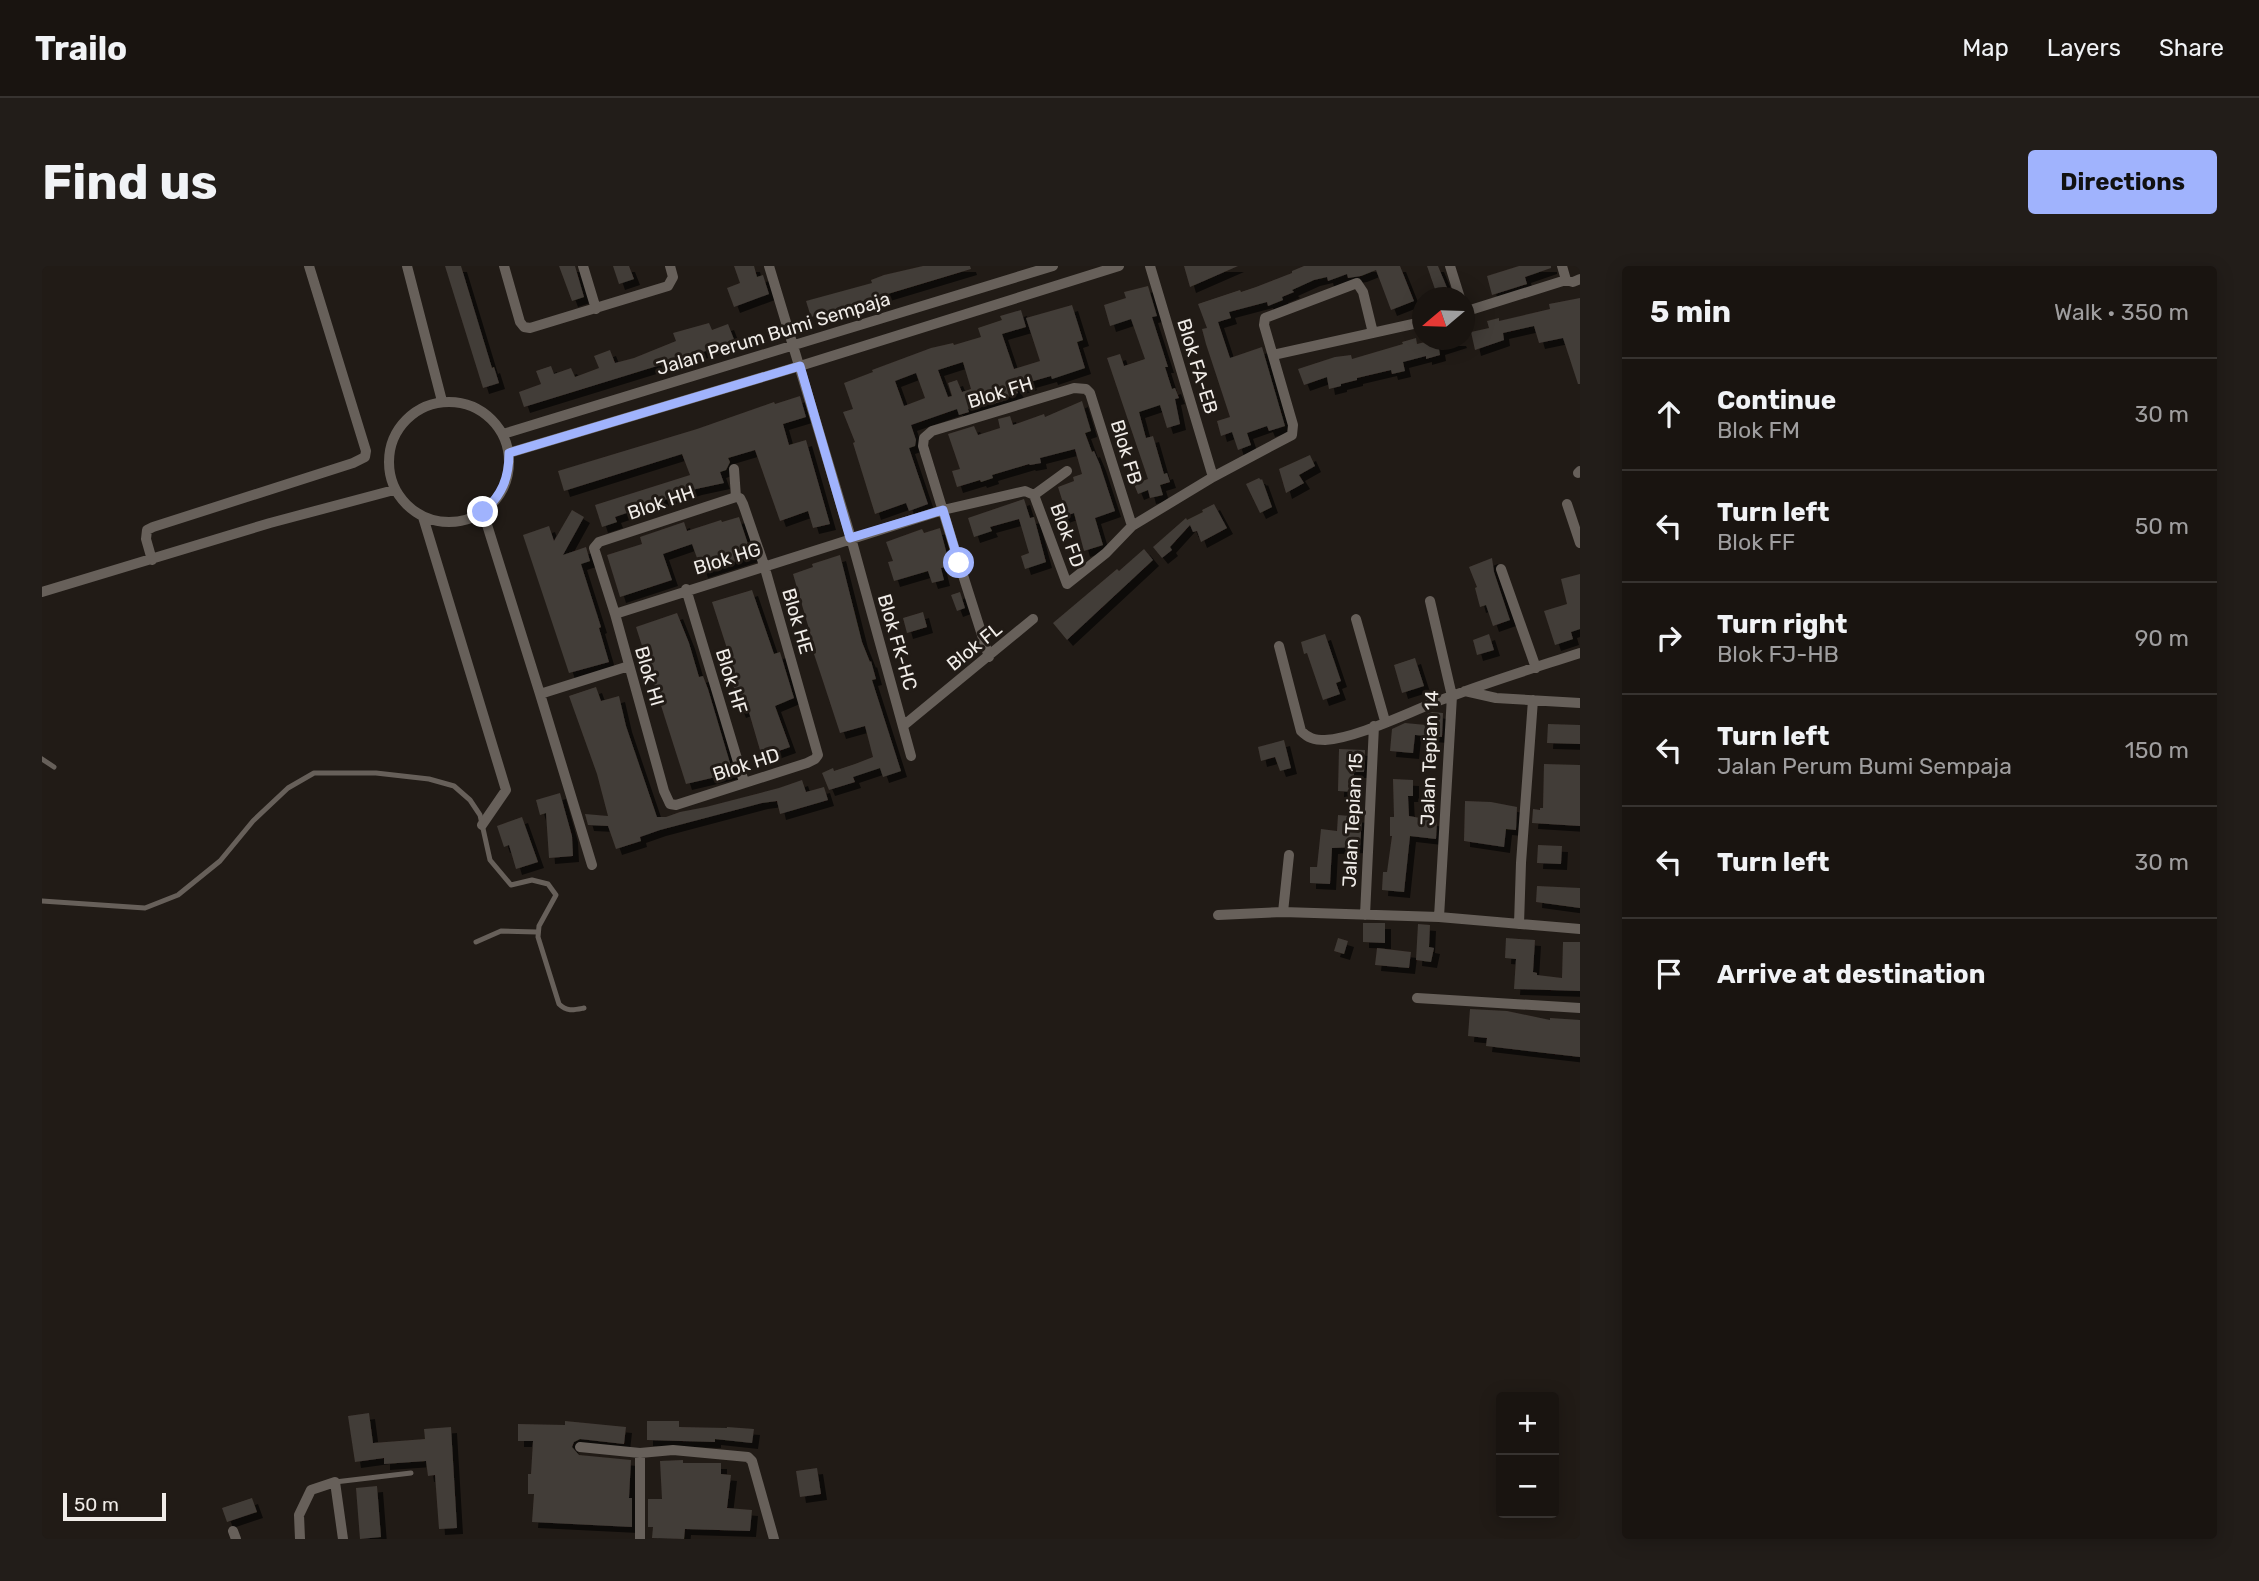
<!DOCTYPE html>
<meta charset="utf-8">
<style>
:root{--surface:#191410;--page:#221d19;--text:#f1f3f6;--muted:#9f9e9f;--line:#373330;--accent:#a0b3fd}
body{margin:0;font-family:Rubik,sans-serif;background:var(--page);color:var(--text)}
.controls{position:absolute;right:21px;bottom:21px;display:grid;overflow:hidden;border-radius:7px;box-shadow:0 4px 18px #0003}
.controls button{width:63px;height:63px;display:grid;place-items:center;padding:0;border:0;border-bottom:2px solid var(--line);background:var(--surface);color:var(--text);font:35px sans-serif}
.compass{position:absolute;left:1370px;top:21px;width:63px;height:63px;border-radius:50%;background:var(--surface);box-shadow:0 4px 18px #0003;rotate:251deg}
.scale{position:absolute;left:21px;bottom:18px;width:103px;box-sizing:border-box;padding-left:7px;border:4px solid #f0ece8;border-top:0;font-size:19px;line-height:24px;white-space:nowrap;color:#f0ece8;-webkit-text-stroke:5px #211b16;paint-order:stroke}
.stop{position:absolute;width:21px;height:21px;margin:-16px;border:5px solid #a0b3fd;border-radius:50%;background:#fff}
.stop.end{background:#a0b3fd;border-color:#fff;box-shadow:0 2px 7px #0008}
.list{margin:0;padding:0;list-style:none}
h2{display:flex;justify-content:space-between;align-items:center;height:91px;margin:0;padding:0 28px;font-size:30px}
h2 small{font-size:23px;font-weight:400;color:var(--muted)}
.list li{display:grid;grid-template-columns:46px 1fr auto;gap:21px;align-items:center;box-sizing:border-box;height:112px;padding:0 28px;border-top:2px solid var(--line)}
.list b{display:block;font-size:26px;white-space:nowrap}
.list p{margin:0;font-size:23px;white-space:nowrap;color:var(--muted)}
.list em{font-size:23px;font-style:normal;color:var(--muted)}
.icon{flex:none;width:38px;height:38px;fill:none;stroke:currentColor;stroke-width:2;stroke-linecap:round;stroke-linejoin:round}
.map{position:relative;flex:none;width:1538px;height:1273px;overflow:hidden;border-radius:7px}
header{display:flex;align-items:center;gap:42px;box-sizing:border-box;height:98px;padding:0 35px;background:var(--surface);border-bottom:2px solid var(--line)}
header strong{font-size:33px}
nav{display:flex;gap:38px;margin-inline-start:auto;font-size:24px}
.intro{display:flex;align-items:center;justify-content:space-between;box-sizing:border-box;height:168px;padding:0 42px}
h1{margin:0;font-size:49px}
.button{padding:18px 32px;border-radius:7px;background:var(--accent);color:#111;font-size:24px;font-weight:700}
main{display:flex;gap:42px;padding:0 42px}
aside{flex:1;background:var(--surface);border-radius:7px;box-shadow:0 4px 18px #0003}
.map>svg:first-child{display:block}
</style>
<header>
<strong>Trailo</strong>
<nav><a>Map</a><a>Layers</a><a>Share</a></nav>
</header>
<div class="intro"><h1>Find us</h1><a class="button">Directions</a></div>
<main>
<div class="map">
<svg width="1538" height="1273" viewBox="0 0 1538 1273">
<defs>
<filter id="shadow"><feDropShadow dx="6" dy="6" stdDeviation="0" flood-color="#0009"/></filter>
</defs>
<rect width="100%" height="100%" fill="#211b16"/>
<!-- building -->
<path fill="#433c37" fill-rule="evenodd" filter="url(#shadow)" d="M403,0H419L450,102L452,101L457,117L441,122Z
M517,0H533L542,31L530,35Z
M571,0H587L592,13L577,18Z
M692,0H712L715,11L721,9L727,28L692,41L685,22L698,17Z
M881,0H928L929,3L769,51L764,35L830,17L829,14L842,9Z
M1142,0H1196L1148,21Z
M1262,0H1358L1372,35L1349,44L1334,4L1319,10L1306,12L1305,8L1286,15L1285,11L1272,14L1250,24L1252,26L1240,31L1241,34L1226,40L1225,36L1187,46L1189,52L1176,56L1188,92L1220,81L1243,160L1227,165L1225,160L1205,167L1209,179L1196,184L1190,166L1179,170L1175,155L1188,151L1164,78L1160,63L1165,62L1156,38L1198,24L1199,26L1214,21L1250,7V5Z
M1385,0H1396L1406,24L1395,29Z
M1477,0H1509V2L1483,11L1485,18L1450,29L1445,10Z
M1106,20L1115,50L1110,51L1126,101H1123L1130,123L1133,122L1137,132L1133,133L1138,158L1125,162L1118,139L1097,146L1104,172L1111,170L1122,208L1125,207L1128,216L1118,219L1121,229L1108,232L1106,224L1096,228L1092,218L1106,213L1065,92L1078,88L1082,100L1103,93L1089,53L1068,60L1062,39L1084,32L1082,26Z
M1538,32V118H1536L1521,72L1497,77L1492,60L1461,67L1462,74L1433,84L1429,66L1447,62L1445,55L1457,52V55L1508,43L1507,38Z
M1030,39L1041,74L1035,76L1043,102L1010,113L1009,110L988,116L989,118L974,123L976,127L963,132L964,134L951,138L948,135L926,143L927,146L917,149L915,143L869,159L874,174L873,180L867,182L886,238L867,245L864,237L833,248L811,177L813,176L801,146L811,143L802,117L831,106L830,104L889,82L911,77L912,79L939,71L936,62L960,54L958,50L979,44L984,61L960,68L972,103L998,95L984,52ZM921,96L929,123L920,126L915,114L906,117L910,130L906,131L896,104ZM874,107L883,132L862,140L853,115Z
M667,57L670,64L686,58L693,76L482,141L477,126L499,118L494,105L509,100L512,108L529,102L533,111L557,102L552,90L568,84L573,97L592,92L634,75L631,67Z
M1374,72L1375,78L1391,74H1418L1419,76L1397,83L1398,89L1384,93V90L1361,96L1363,105L1350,108L1349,104L1315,112V114L1299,118V120L1287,123L1285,111L1262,119L1256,103L1293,91L1309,89L1310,93L1361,78L1360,76Z
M758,130L764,151L741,158L747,179L764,174L788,258L771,262L766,245L738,255L713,184L686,192L688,196L684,204L678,206L682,217L654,223L573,251L575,256L560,261L553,239L648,209L640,188L522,225L516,205L655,163L732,136L733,138Z
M1040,135L1049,165L1043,167L1050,186L1052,185L1058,199L1073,245L1053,252L1061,279L1042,285L1032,247L1021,251L1018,241L1022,240L1016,221L1032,215L1031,211L1040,208L1033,183L998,192L999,197L988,199L987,198L950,209L951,212L939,216L938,214L915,221L910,205L918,203L906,168L932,160L936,169L958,162L956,153L968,150L971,159L1002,148L1003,151Z
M1268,189L1273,200L1257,209L1262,217L1244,227L1237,203Z
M1217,212L1219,214L1220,213L1230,241L1218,247L1204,218Z
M982,233L988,252L992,251L1004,296L983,303L979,290L987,287L977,253L948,261L950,265L932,271L926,252Z
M1172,238L1185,262L1159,276L1155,265L1151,266L1148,259L1128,281L1130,284L1120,292L1111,281L1144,252L1145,254L1161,246L1160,244Z
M530,244L542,251L521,289L544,281L548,295L539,298L559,361L557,362L567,396L527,407L481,269L507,260L512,275Z
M697,251L710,290L660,306L650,278L621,288L630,314L578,331L565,289L600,278L598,271L642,256L645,265L679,254L680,256Z
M898,262L908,300L899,302L902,314L890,317L886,305L852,315L846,296L851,295L844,276L880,263L882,267Z
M1102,283L1111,294L1025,374L1011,357L1075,303L1077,305Z
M798,289L820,376L828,396L829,395L834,413L830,414L859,505L841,511L838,502L811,511L813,516L787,524L780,507L791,502L792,505L813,498L831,491L823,460L798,467L778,406L772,388L774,387L751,308L771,301L770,298Z
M1450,292L1452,306L1468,354L1451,360L1444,339L1438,341L1433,322L1435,321L1427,301Z
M1538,308V363L1529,366L1531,373L1513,379L1502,345L1525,338L1519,313Z
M710,324L732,388L738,386L752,432L733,440L748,481L720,491L706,443L698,446L692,431L695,430L685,403L691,401L670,336Z
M918,326L923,342L915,345L909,329Z
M881,346L885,361L865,367L861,352Z
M635,347L647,377L657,411L661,410L666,423L691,507L644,518L594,361Z
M1283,368L1299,415L1294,417L1298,428L1281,434L1265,387L1262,388L1259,376Z
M1447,368L1452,384L1435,389L1431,374Z
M1373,392L1382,420L1360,427L1352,399Z
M554,421L559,435L577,430L584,460L615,551H624L638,546L664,541L737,522L760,514L764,526L782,521L786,534L738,548L735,535L720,537L618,564L598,571L599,575L574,583L566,560L546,559L543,548L566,550L555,508L527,430Z
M1390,446L1401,447L1400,471L1373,469L1371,487L1348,485L1350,463L1363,457L1384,459L1385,448Z
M1506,458L1538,459V478L1505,477Z
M1242,474L1249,502L1238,505L1233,491L1219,495L1216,481Z
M1297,483L1323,484L1322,506H1312L1311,526L1296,525Z
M1502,498L1538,499V560L1490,557L1491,543L1498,544V542H1501Z
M1351,513L1371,514V530H1366L1367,550L1395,555L1394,573L1368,570L1362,626L1340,624L1341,606H1345L1350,570H1348V551H1352Z
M518,527L530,570L531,590L507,592L504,547L498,549L494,534Z
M1423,535L1449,536L1475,541L1474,564L1464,563L1462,581L1422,575Z
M1296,549L1320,551L1318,581L1290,582L1288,618L1268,617V601H1275L1279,563L1295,565Z
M480,551L496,596L474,603L467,579L462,581L455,560Z
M1496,579L1520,580L1519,598L1495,597Z
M1495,620L1538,622V642L1494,636Z
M1321,657H1343V677L1321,676Z
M1376,658L1388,659L1387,681L1392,682L1389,696L1374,694Z
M1296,672L1306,675L1302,688L1292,685Z
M1464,672L1493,674L1491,706L1495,707V709L1520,712L1521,676H1538V725L1472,723L1474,693L1463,692Z
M1335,682L1369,686L1367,702L1333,699Z
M1428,743L1465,745L1508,754V752L1538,754V791L1444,780L1445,772L1426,770Z
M327,1147L331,1177L383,1173L382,1163L409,1161L415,1262L397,1263L393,1209L386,1210L384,1195L342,1198V1192L313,1196L306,1150Z
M523,1155L584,1161L582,1178L538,1173L532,1176L530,1181L537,1189L589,1194L587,1232H590V1261L490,1256L492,1228H486V1208H489L491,1175H476V1158L523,1159Z
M605,1155H637V1161L685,1162V1161L712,1163L710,1177L673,1173V1176L605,1174Z
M641,1194V1197H679V1208L689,1209L685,1242L710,1244L708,1265L643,1263L642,1273L610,1272L611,1261H606V1233H620L618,1195Z
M775,1202L779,1228L758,1231L754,1205Z
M335,1220L339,1271L318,1273L314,1222Z
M210,1232L215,1246L185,1256L180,1242Z"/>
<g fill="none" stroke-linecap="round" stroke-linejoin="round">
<!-- lane -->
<path stroke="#67605a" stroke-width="5" d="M0,493L12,501
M0,635L103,642L136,629L178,595L211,555L246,522L272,507H334L387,513L412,520L428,534L438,549L448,594L469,619L490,614L506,618L514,629L497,660L496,671L517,738C525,746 532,744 542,742
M434,676L459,665L495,666
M293,1216L369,1207"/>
<!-- street -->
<path stroke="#67605a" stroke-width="10" d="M365,0L400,135
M462,0L478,56L482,61L488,62L626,20L631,11L628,0
M541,0L554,43
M727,0L809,272L869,490
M1108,0L1171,211
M1408,0L1418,32
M1520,0L1524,14
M1422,46L1524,14L1531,16L1538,13
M1231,89L1380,56
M347 196a60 60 0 1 1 120 0a60 60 0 1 1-120 0Z
M461,168L1011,0
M467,187L758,100L1077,0
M692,203L694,231
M1536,207L1538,205
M992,229L1025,318L1064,287L1090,260L1171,211L1250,169L1251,159L1222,59L1223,52L1315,17L1321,26L1331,67
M992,229L1025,205
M694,231L698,232L701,238L722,299L776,489L773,493L765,497L634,539L628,538L622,525L573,348L552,282L557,276Z
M1525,238L1538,277
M441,246L498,428
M381,251L464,524L440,559
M110,294L104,273L105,264L111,261L311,197L323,191L324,185L267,0
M917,297L881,180L882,172L890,165L1032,122L1044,123L1048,127L1090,260
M919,303L947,391
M1459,303L1494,402
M644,323L702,516
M0,326L228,257L352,224
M1388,335L1410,430L1397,651
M573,348L901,244L983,225L992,229
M1314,353L1343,455
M1237,380L1259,465C1266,472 1272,474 1283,474C1318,472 1374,442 1410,430C1452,414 1495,401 1538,387
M1423,425L1454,432L1538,437
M861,460L991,353
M1247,589L1241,646L1397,651L1538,663
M550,599L498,428L587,400
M1176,649L1241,646
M1323,649L1332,460
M1477,658L1479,597L1491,434
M1375,732L1538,742
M538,1181L598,1187L631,1184L706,1191L710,1195L732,1273
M191,1265L194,1273
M258,1273L257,1249L269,1224L293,1216L301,1273
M598,1273V1187"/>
</g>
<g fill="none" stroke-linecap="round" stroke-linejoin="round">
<!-- route -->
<path stroke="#a0b3fd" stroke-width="9" d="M441,246C460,229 467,212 467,187L758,100L808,272L901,244L917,297"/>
</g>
<g text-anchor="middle" stroke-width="6" stroke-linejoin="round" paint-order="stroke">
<!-- street labels -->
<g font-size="19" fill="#f0ece8" stroke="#211b16">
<text transform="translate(731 67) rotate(-17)" y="7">Jalan Perum Bumi Sempaja</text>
<text transform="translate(1156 100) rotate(73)" y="7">Blok FA-EB</text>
<text transform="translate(958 126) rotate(-17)" y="7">Blok FH</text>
<text transform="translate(1085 186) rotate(73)" y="7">Blok FB</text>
<text transform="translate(619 236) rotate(-19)" y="7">Blok HH</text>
<text transform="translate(1026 269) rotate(70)" y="7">Blok FD</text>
<text transform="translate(685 292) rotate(-17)" y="7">Blok HG</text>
<text transform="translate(756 355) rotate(74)" y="7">Blok HE</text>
<text transform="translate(856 376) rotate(74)" y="7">Blok FK-HC</text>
<text transform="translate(932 380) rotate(-39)" y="7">Blok FL</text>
<text transform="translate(608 410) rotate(74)" y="7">Blok HI</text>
<text transform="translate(690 415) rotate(73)" y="7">Blok HF</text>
<text transform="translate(1387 492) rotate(-88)" y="7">Jalan Tepian 14</text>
<text transform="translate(704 498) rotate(-18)" y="7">Blok HD</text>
<text transform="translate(1310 554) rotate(-87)" y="7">Jalan Tepian 15</text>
</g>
</g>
</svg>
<div class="controls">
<button>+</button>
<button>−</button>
</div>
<svg class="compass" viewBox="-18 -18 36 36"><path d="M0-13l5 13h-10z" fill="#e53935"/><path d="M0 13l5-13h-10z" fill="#9f9e9f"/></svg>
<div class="scale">50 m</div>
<div class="stop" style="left:917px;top:297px"></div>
<div class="stop end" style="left:441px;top:246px"></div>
</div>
<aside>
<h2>5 min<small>Walk · 350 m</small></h2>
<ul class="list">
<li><svg class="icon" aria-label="ahead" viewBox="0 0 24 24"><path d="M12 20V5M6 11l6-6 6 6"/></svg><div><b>Continue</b><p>Blok FM</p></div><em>30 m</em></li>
<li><svg class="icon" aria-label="left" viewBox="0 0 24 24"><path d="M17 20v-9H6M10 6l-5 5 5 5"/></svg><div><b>Turn left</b><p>Blok FF</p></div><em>50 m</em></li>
<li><svg class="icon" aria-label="right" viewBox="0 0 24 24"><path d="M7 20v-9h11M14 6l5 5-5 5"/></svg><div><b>Turn right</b><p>Blok FJ-HB</p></div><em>90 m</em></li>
<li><svg class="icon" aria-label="left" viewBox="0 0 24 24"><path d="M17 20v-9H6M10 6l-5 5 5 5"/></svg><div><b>Turn left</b><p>Jalan Perum Bumi Sempaja</p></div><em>150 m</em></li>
<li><svg class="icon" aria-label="left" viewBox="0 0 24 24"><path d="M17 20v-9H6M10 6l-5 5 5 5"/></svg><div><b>Turn left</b></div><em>30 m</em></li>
<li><svg class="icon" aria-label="arrive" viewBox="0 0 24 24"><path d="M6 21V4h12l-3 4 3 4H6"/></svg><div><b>Arrive at destination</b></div></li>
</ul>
</aside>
</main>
